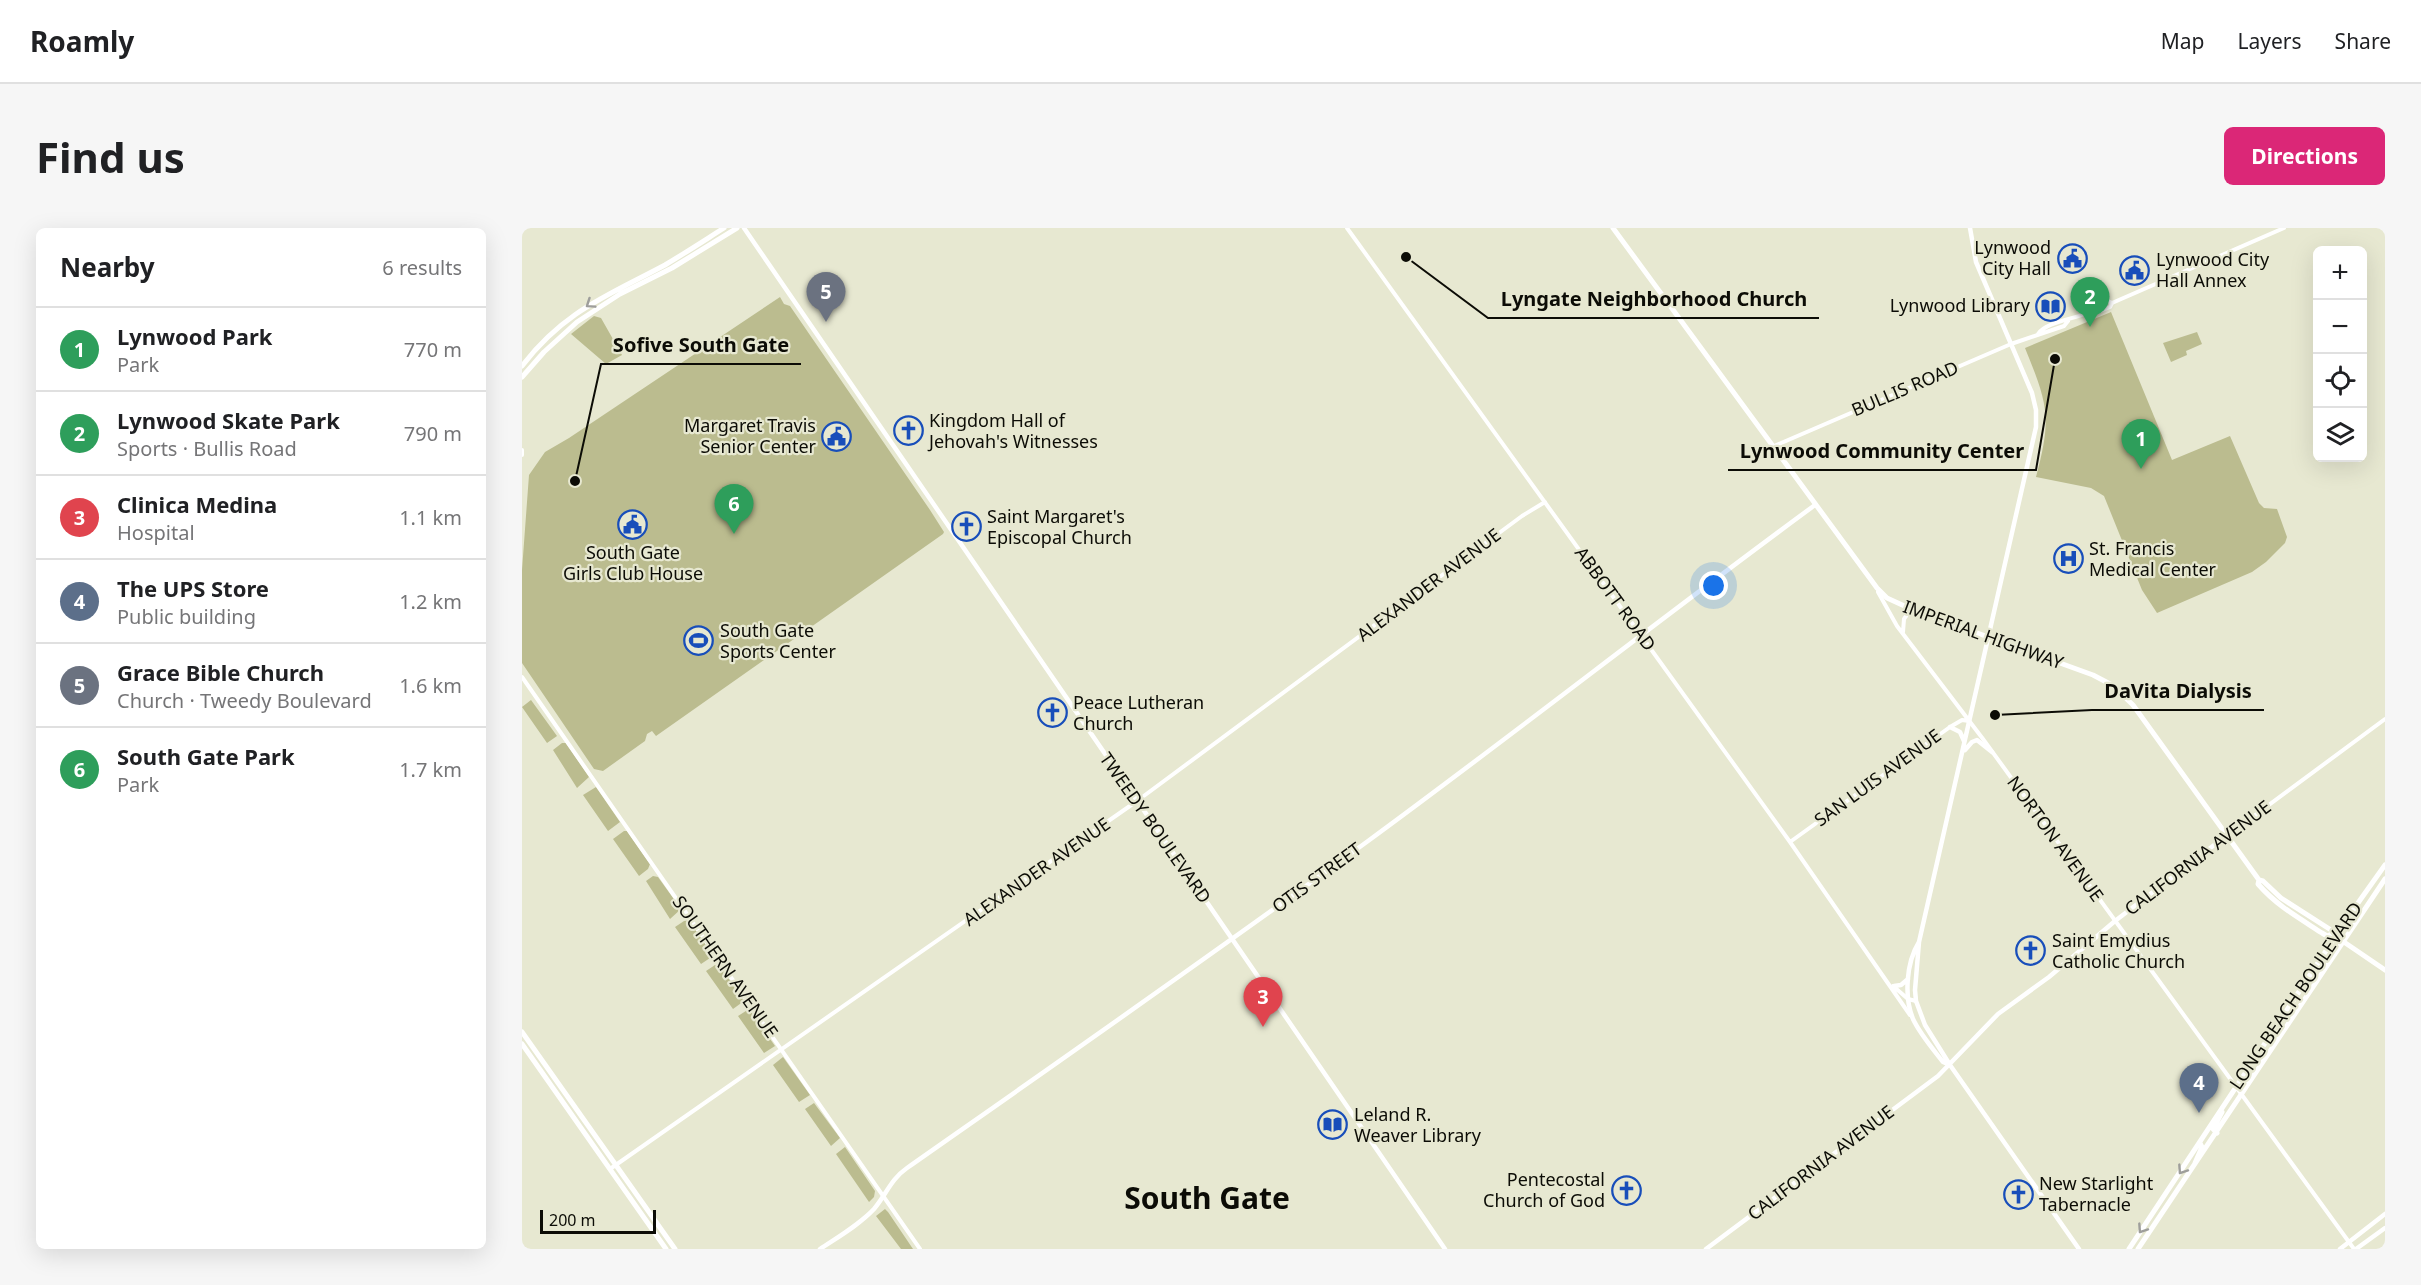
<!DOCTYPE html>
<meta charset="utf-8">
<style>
:root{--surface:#fff;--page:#f6f6f6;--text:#202124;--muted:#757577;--line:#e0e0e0;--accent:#db2777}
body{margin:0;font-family:"Noto Sans",sans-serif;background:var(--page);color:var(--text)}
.controls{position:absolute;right:18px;top:18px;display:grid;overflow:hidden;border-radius:9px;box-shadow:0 6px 24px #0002}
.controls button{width:54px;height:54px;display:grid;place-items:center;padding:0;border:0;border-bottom:2px solid var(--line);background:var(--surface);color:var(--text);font:30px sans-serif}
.scale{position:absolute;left:18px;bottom:15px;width:116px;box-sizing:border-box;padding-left:6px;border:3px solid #0c0c06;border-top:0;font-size:16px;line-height:21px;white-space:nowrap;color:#0c0c06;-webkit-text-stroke:4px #e7e8d1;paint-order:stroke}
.you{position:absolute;left:1192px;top:358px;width:21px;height:21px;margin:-15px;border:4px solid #fff;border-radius:50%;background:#1a73e8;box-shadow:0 0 0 9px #1a73e833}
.badge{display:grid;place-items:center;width:39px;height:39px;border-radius:50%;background:var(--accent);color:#fff;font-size:20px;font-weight:700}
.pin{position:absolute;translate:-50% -50px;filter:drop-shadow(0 2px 3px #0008)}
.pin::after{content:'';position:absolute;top:32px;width:21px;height:18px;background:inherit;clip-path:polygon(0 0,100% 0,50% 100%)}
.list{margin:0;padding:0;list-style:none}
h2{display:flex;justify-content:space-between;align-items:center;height:78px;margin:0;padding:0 24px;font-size:26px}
h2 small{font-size:20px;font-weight:400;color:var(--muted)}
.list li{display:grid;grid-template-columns:39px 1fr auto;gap:18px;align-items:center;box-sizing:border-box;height:84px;padding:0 24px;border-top:2px solid var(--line)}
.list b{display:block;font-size:22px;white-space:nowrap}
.list p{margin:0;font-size:20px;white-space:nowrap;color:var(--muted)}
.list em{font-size:20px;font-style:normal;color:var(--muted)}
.icon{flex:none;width:33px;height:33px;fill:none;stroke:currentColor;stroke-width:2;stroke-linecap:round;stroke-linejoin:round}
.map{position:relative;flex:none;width:1863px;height:1021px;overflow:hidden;border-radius:9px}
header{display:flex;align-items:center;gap:36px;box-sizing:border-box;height:84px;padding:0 30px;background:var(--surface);border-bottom:2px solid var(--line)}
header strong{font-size:28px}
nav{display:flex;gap:33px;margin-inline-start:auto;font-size:21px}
.intro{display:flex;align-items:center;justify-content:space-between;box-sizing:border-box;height:144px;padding:0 36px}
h1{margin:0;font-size:42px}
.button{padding:15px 27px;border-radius:9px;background:var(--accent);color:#fff;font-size:21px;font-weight:700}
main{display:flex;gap:36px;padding:0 36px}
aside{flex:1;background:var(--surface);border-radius:9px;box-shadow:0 6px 24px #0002}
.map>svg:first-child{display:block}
</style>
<header>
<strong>Roamly</strong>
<nav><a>Map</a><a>Layers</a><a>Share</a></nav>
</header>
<div class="intro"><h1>Find us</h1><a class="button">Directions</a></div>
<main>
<aside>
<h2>Nearby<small>6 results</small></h2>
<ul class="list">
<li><span class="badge" style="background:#2e9e5b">1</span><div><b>Lynwood Park</b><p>Park</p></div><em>770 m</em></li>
<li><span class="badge" style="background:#2e9e5b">2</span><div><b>Lynwood Skate Park</b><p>Sports · Bullis Road</p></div><em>790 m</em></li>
<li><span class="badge" style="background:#e0444e">3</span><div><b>Clinica Medina</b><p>Hospital</p></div><em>1.1 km</em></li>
<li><span class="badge" style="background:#5c6f8a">4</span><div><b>The UPS Store</b><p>Public building</p></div><em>1.2 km</em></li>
<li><span class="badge" style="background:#6b7280">5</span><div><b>Grace Bible Church</b><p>Church · Tweedy Boulevard</p></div><em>1.6 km</em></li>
<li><span class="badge" style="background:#2e9e5b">6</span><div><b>South Gate Park</b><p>Park</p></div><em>1.7 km</em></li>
</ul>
</aside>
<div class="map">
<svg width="1863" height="1021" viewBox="0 0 1863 1021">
<rect width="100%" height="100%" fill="#e7e8d1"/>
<!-- green -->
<path fill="#bbbc8f" d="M258,69L262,76L268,78L408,282L422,304L421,306L134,508L130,503L125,506L123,513L81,543L72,541L0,435V342L7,247L23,224L47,210Z
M1589,84L1650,232L1708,208L1737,275L1742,280L1755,281L1765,309L1763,315L1744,334L1730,344L1635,385L1620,362L1582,268L1569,260L1514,249C1530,189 1526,177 1503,120Z
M72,88L79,90L100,127L84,136L49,106Z
M1675,104L1680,116L1664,123L1665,127L1649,134L1641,115Z
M9,472L35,508L25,515L0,479Z
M40,515H44L67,549L55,560L31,522Z
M74,559L98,594L86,603L61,567Z
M102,603H105L128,636L126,641L117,648L91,611Z
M131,648L136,649L159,681L148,691L124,653Z
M167,692L190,726L188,730L179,736L153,699L162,693Z
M193,737L198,738L222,773L211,781L184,743Z
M227,781L253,818L242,825L216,788Z
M261,829L288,867L277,874L251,837Z
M292,875L318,910L309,918L283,881Z
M323,919L353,963L352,969L347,974L314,926Z
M363,981L366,984L391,1021H379L354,988Z"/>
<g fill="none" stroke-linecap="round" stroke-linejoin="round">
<!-- tertiary -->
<path stroke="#fff" stroke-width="4" d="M825,0L1268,614L1388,787
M1563,86L1566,88L1588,79L1590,75L1762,0
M1516,106C1523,95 1550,91 1563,86L1564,82L1586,73L1590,75
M1250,219L1489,116L1542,98L1546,93
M0,222V227
M1356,364L1375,398L1461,511L1832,1021
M1381,404L1382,391L1389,381
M0,449L398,1021
M1705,608L1863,491
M1268,614L1428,499L1440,492L1447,493
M1371,758L1386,771L1394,773
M88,941L615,573L1000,288L1023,274"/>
<!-- secondary -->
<path stroke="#fff" stroke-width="4.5" d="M222,0L923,1021
M1448,0L1454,34L1510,165L1514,182V199L1397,714L1393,762L1394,773L1403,797L1428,837L1557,1021
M1428,499L1438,504L1442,513
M1443,522L1450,514L1455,512L1470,524
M1397,714C1384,735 1382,769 1391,791C1398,806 1411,821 1421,834L1428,837
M1372,758L1379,757L1386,751
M298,1021C316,1009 337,997 352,981C364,967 369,951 385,940C539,832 694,724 846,613C996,503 1143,387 1293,277
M1184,1021L1416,848L1476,786L1527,749L1593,693L1704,608
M1818,1021L1863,986
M1834,1021L1863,1000"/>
<!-- primary -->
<path stroke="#fff" stroke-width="5" d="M1091,0L1355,360L1365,370L1389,381L1571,447L1590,457L1611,477L1737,652L1736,656C1754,677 1777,690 1800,705L1805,708L1810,706
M0,138C42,83 85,68 143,37C163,25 183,12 202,0
M0,149L22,124L55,94L98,66L150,40L215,0
M1737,652L1741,653L1759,670L1809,702L1812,708
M1819,712L1863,742
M0,804L153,1021
M0,816L144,1021
M1695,905L1691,901L1700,884
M1673,935L1680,919L1678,915
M1607,1021L1831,682L1863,637
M1616,1021L1863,651"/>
</g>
<!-- one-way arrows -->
<defs><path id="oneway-chevron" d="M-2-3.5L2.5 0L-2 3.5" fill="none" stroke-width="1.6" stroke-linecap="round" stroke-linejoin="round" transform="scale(1.5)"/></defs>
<g stroke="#9e9e9b">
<use href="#oneway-chevron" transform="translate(68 76) rotate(146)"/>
<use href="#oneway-chevron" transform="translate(1660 942) rotate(124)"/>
<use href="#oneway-chevron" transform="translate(1620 1001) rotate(124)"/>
</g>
<!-- icons -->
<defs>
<symbol id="civic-ring" viewBox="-11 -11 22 22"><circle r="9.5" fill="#e7e8d1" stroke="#184eba" stroke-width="1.5"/><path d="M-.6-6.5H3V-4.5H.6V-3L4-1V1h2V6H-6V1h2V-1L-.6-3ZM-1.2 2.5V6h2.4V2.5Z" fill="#184eba"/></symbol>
<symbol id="library-ring" viewBox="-11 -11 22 22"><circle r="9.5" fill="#e7e8d1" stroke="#184eba" stroke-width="1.5"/><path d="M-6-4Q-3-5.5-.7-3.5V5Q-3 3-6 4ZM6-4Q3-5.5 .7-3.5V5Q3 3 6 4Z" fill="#184eba"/></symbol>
<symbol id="church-ring" viewBox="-11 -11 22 22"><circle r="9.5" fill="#e7e8d1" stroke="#184eba" stroke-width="1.5"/><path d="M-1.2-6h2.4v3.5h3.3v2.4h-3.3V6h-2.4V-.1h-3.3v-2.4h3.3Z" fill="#184eba"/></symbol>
<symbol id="hospital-ring" viewBox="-11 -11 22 22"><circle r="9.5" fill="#e7e8d1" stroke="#184eba" stroke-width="1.5"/><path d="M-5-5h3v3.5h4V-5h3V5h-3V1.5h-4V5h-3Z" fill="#184eba"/></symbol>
<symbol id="stadium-ring" viewBox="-11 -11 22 22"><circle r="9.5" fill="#e7e8d1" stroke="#184eba" stroke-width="1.5"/><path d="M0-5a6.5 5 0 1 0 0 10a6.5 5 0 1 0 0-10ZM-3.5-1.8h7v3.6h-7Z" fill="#184eba"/></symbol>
</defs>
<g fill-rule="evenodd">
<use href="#civic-ring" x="1534" y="14" width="33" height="33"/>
<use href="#civic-ring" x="1596" y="26" width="33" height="33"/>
<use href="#library-ring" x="1512" y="62" width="33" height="33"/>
<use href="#church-ring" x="370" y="186" width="33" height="33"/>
<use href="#civic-ring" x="298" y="192" width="33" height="33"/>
<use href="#civic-ring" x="94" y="280" width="33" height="33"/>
<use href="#church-ring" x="428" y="282" width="33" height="33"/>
<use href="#hospital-ring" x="1530" y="314" width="33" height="33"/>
<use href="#stadium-ring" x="160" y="396" width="33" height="33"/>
<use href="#church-ring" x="514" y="468" width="33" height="33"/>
<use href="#church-ring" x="1492" y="706" width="33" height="33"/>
<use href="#library-ring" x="794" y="880" width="33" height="33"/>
<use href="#church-ring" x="1088" y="946" width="33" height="33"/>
<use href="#church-ring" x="1480" y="950" width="33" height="33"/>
</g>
<g text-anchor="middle" stroke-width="4.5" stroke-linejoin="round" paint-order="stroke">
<!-- poi labels -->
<g font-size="18" fill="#0c0c06" stroke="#e7e8d1" text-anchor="start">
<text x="1529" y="26" text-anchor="end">Lynwood<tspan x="1529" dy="21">City Hall</tspan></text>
<text x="1634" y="38">Lynwood City<tspan x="1634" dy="21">Hall Annex</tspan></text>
<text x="1508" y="84" text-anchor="end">Lynwood Library</text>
<text x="407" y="199">Kingdom Hall of<tspan x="407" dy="21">Jehovah's Witnesses</tspan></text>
<text x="294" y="204" text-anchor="end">Margaret Travis<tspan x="294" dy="21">Senior Center</tspan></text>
<text x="465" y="295">Saint Margaret's<tspan x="465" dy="21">Episcopal Church</tspan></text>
<text x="1567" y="327">St. Francis<tspan x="1567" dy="21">Medical Center</tspan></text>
<text x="111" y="331" text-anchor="middle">South Gate<tspan x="111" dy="21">Girls Club House</tspan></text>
<text x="198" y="409">South Gate<tspan x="198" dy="21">Sports Center</tspan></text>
<text x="551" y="481">Peace Lutheran<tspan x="551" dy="21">Church</tspan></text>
<text x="1530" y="719">Saint Emydius<tspan x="1530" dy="21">Catholic Church</tspan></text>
<text x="832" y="893">Leland R.<tspan x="832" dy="21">Weaver Library</tspan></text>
<text x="1083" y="958" text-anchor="end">Pentecostal<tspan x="1083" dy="21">Church of God</tspan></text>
<text x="1517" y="962">New Starlight<tspan x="1517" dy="21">Tabernacle</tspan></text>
</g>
<!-- street labels -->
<g font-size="18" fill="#0c0c06" stroke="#e7e8d1">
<text transform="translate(1383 161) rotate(-23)" y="6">BULLIS ROAD</text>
<text transform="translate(907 357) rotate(-37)" y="6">ALEXANDER AVENUE</text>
<text transform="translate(1093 371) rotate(54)" y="6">ABBOTT ROAD</text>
<text transform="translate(1461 407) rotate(20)" y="6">IMPERIAL HIGHWAY</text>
<text transform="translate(1356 550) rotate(-36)" y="6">SAN LUIS AVENUE</text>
<text transform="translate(633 600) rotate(55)" y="6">TWEEDY BOULEVARD</text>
<text transform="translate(1533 611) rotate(54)" y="6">NORTON AVENUE</text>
<text transform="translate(1676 630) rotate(-37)" y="6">CALIFORNIA AVENUE</text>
<text transform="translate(515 644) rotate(-35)" y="6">ALEXANDER AVENUE</text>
<text transform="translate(795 650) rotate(-36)" y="6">OTIS STREET</text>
<text transform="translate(203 739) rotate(55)" y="6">SOUTHERN AVENUE</text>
<text transform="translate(1774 768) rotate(-56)" y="6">LONG BEACH BOULEVARD</text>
<text transform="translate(1299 935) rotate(-37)" y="6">CALIFORNIA AVENUE</text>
</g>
<!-- town labels -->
<g font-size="30" font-weight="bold" fill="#0c0c06" stroke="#e7e8d1">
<text x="685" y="981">South Gate</text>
</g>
</g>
<!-- callouts -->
<path fill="none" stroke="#0c0c06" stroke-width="2" d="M884 29L966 90H1297M53 253L79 136H279M1533 131L1514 242H1206M1473 487L1570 482H1742"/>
<g fill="#0c0c06" stroke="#e7e8d1" stroke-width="2">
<circle cx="884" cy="29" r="6"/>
<circle cx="53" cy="253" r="6"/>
<circle cx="1533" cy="131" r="6"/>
<circle cx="1473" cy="487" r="6"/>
</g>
<g font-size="20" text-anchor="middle" font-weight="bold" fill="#0c0c06" stroke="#e7e8d1" stroke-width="4.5" stroke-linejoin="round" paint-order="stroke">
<text x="1132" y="78">Lyngate Neighborhood Church</text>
<text x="179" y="124">Sofive South Gate</text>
<text x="1360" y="230">Lynwood Community Center</text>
<text x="1656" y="470">DaVita Dialysis</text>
</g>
</svg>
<div class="controls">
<button>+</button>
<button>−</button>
<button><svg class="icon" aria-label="locate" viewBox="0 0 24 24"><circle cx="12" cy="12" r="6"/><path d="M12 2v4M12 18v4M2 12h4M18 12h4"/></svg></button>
<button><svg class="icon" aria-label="layers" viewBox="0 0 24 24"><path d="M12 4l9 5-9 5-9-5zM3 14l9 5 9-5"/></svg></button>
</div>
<div class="scale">200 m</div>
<div class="you"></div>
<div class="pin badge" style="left:1619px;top:241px;background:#2e9e5b">1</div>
<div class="pin badge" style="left:1568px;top:99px;background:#2e9e5b">2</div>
<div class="pin badge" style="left:741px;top:799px;background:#e0444e">3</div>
<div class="pin badge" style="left:1677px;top:885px;background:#5c6f8a">4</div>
<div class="pin badge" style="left:304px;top:94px;background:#6b7280">5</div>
<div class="pin badge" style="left:212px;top:306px;background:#2e9e5b">6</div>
</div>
</main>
